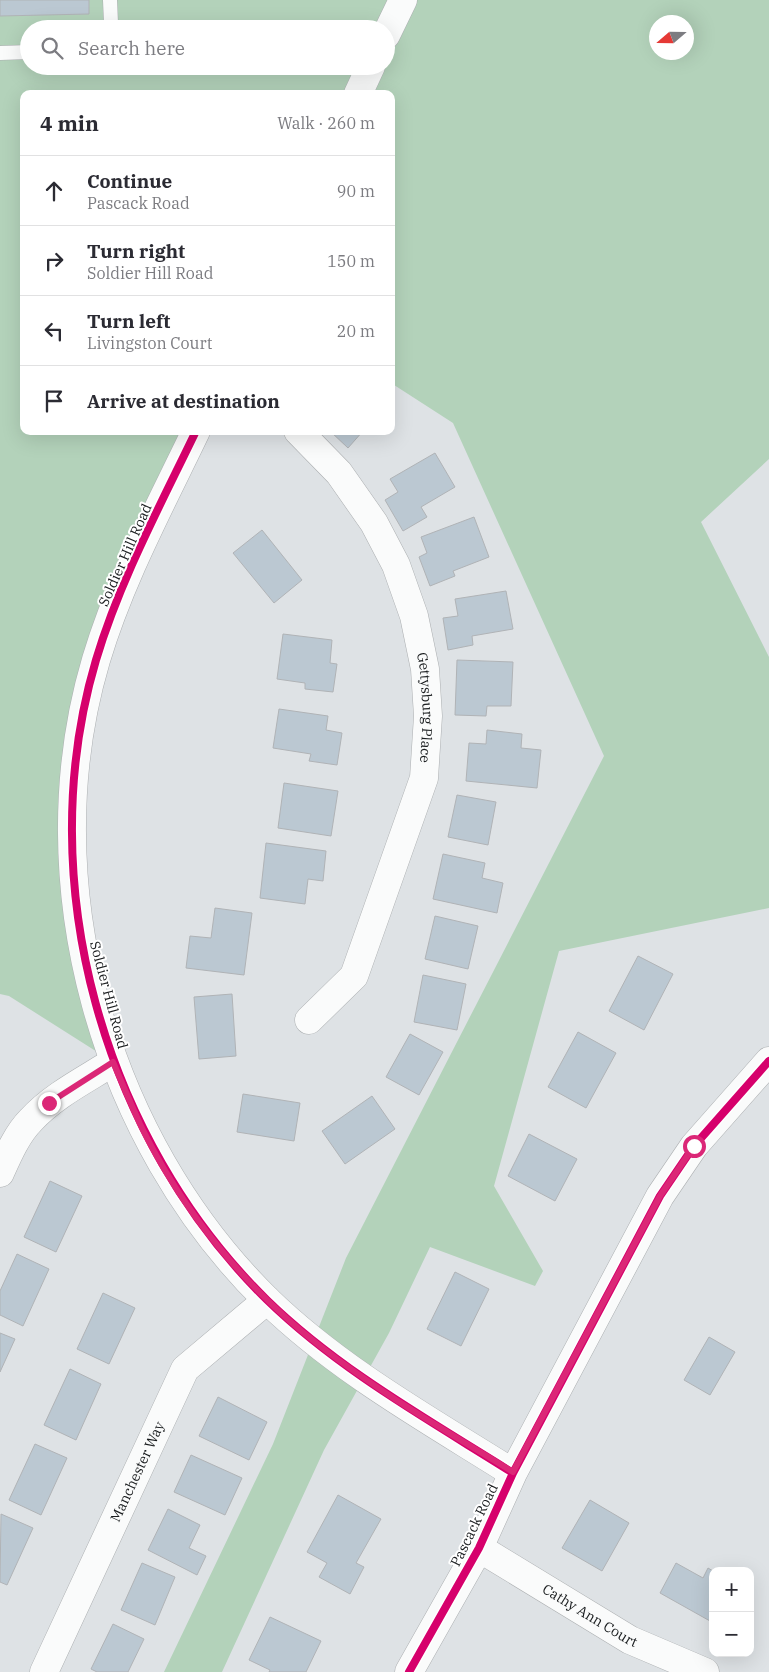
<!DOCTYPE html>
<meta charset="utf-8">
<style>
:root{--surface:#fff;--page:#f2f2f3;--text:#2b2b33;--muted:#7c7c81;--line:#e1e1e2}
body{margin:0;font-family:"IBM Plex Serif",serif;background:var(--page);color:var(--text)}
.controls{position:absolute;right:15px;bottom:15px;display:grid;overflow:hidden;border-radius:10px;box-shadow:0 5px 20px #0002}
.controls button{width:45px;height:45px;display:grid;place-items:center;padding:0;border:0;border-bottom:1px solid var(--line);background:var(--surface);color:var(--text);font:25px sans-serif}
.compass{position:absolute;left:649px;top:15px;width:45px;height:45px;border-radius:50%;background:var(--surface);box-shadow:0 5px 20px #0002;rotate:250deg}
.stop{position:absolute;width:15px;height:15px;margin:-11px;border:4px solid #db2777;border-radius:50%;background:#fff}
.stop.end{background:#db2777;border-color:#fff;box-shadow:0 1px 5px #0008}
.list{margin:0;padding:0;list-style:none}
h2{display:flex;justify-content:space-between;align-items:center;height:65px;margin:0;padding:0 20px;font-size:21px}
h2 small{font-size:16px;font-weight:400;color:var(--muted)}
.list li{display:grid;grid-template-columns:32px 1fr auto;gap:15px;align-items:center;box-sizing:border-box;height:70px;padding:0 20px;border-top:1px solid var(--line)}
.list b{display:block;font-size:19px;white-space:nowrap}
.list p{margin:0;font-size:16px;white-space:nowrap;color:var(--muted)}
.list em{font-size:16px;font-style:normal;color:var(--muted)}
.icon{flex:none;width:28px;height:28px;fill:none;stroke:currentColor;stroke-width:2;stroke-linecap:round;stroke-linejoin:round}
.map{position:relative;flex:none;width:769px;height:1672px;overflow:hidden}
.search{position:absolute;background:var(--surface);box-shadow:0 5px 20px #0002;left:20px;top:20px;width:375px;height:55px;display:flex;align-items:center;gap:12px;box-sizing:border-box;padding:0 18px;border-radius:28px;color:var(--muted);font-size:19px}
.panel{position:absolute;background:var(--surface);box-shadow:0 5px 20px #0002;left:20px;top:90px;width:375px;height:345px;border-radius:10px}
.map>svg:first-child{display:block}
</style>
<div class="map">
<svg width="769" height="1672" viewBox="0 0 769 1672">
<rect width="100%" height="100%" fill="#dee2e5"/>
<!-- green -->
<path fill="#b3d2ba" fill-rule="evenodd" d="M0,0H769V459L701,522L769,657V908L559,951L494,1186L543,1271L535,1286L430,1247L389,1333L324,1450L222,1672H164L273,1444L346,1258L604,756L453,423L391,383V94H24V431H196L116,598L73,799L113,1062L9,996L0,994ZM656,22H686V52H656ZM29,29H386V66H29Z"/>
<!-- building -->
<path fill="#bbc8d2" stroke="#b0b3b6" d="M0,0H89V14L0,16Z
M330,431H363L348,448Z
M435,453L455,487L421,507L427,517L403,531L385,500L398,492L390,479Z
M474,517L489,557L453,571L455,576L430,586L419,557L427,553L421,537Z
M262,530L302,580L274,603L233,553Z
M506,591L513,629L472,636L473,645L448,650L443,618L458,616L455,599Z
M283,634L332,640L330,663L337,664L333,692L305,689V683L277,679Z
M457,660L513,662L511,706H487L486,716L455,715Z
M279,709L328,716L326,730L342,733L337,765L309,761L311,754L273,748Z
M487,730L522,734L521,748L541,750L537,788L466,781L469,743L486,744Z
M284,783L338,791L331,836L278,828Z
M457,795L496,802L488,845L448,837Z
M266,843L326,851L323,881L308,879L305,904L260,898Z
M443,854L485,863L482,878L503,883L497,913L433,899Z
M215,908L252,913L244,975L186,968L190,936L211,938Z
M435,916L478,926L468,969L425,959Z
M638,956L673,974L644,1030L609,1011Z
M423,975L466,984L457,1030L414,1022Z
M232,994L236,1056L199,1059L194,997Z
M578,1032L616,1053L586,1108L548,1087Z
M410,1034L443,1052L419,1095L386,1077Z
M243,1094L300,1103L294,1141L237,1132Z
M372,1096L395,1129L345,1164L322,1131Z
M529,1134L577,1159L555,1201L508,1176Z
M50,1181L82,1196L56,1252L24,1237Z
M17,1254L49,1269L23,1326L0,1315V1291Z
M455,1272L489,1289L461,1346L427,1329Z
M103,1293L135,1308L109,1364L77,1349Z
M0,1333L15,1339L0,1372Z
M709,1337L735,1352L710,1395L684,1380Z
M70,1369L101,1384L76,1440L44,1425Z
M218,1397L267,1422L249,1460L199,1436Z
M35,1444L67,1458L41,1515L9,1500Z
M191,1455L242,1478L225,1515L174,1492Z
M338,1495L381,1519L356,1563L364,1567L350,1594L319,1577L327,1563L307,1552Z
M590,1500L629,1523L602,1571L562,1548Z
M168,1509L200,1525L189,1548L206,1556L197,1575L148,1550Z
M1,1514L33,1528L7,1585L0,1582Z
M142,1563L175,1577L155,1625L121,1610Z
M676,1563L703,1578L708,1568L713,1571V1616L710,1621L660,1593Z
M270,1617L321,1641L306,1672H269L270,1670L249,1660Z
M113,1624L144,1639L128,1672H97L91,1669Z"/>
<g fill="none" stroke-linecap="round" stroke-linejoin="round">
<defs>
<path id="lane" d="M108,29L111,23L110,0
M0,53L29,52"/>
<g id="street">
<path id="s1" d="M298,431L339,473L374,523L396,565L414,616L425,669L428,716L424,778L354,976L309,1020"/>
<path d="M0,1173C8,1155 17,1134 31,1120C54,1095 85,1080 113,1062"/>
<path id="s2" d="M479,1548L630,1640L705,1672"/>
<path id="s3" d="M44,1672L185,1369L267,1300"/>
</g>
<path id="secondary" d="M386,35L403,0
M358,94L371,66
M196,431C160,506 120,580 96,660C30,882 104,1140 267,1300C339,1370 429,1420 513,1473
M409,1672L479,1548L513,1473L660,1196L694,1146L769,1061"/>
</defs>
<!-- lane casing -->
<use href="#lane" stroke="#acafb1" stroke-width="15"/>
<!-- street casing -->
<use href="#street" stroke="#acafb1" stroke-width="29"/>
<!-- secondary casing -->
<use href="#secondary" stroke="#acafb1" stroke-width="29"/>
<!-- lane -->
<use href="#lane" stroke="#fafbfb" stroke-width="14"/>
<!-- street -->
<use href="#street" stroke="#fafbfb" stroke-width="28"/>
<!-- secondary -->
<use href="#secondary" stroke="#fafbfb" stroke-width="28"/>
<defs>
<path id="cycleway" d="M196,431C160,506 120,580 96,660C30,882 104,1140 267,1300C339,1370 429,1420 513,1473
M409,1672L479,1548L513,1473L660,1196L694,1146L769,1061"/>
</defs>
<!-- cycleway casing -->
<use href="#cycleway" stroke="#fff" stroke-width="11"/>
<!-- cycleway -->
<use href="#cycleway" stroke="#d6006c" stroke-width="8"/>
</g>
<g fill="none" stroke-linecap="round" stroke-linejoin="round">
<!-- route -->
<path stroke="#db2777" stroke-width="6" d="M49,1103L113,1062C122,1083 131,1104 140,1124C181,1209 245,1288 320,1346C380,1393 448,1432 513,1472L660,1196L694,1146"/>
</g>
<g text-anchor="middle" stroke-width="4" stroke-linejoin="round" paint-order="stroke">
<!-- street labels -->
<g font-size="14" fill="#191c1e" stroke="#fff">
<text transform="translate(125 555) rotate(-66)" y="5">Soldier Hill Road</text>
<text dy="5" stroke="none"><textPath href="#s1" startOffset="314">Gettysburg Place</textPath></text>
<text transform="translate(109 995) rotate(75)" y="5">Soldier Hill Road</text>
<text dy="5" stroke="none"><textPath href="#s3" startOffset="221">Manchester Way</textPath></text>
<text transform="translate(474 1525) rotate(-64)" y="5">Pascack Road</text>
<text dy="5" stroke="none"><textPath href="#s2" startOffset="130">Cathy Ann Court</textPath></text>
</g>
</g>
</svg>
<div class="controls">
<button>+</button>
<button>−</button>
</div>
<svg class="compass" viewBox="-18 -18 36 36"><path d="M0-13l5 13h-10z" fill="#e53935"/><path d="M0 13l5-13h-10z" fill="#7c7c81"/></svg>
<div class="stop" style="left:694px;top:1146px"></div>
<div class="stop end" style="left:49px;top:1103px"></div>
<div class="search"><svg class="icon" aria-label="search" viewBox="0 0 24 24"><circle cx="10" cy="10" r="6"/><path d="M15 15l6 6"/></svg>Search here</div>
<section class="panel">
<h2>4 min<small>Walk · 260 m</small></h2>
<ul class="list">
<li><svg class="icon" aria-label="ahead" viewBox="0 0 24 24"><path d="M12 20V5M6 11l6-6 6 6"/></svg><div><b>Continue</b><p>Pascack Road</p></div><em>90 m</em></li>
<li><svg class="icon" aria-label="right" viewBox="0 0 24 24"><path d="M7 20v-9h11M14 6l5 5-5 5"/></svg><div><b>Turn right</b><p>Soldier Hill Road</p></div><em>150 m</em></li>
<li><svg class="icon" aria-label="left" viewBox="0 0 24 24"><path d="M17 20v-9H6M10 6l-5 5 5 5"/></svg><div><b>Turn left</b><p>Livingston Court</p></div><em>20 m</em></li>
<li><svg class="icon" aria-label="arrive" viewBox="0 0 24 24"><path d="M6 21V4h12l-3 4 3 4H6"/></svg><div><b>Arrive at destination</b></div></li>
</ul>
</section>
</div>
